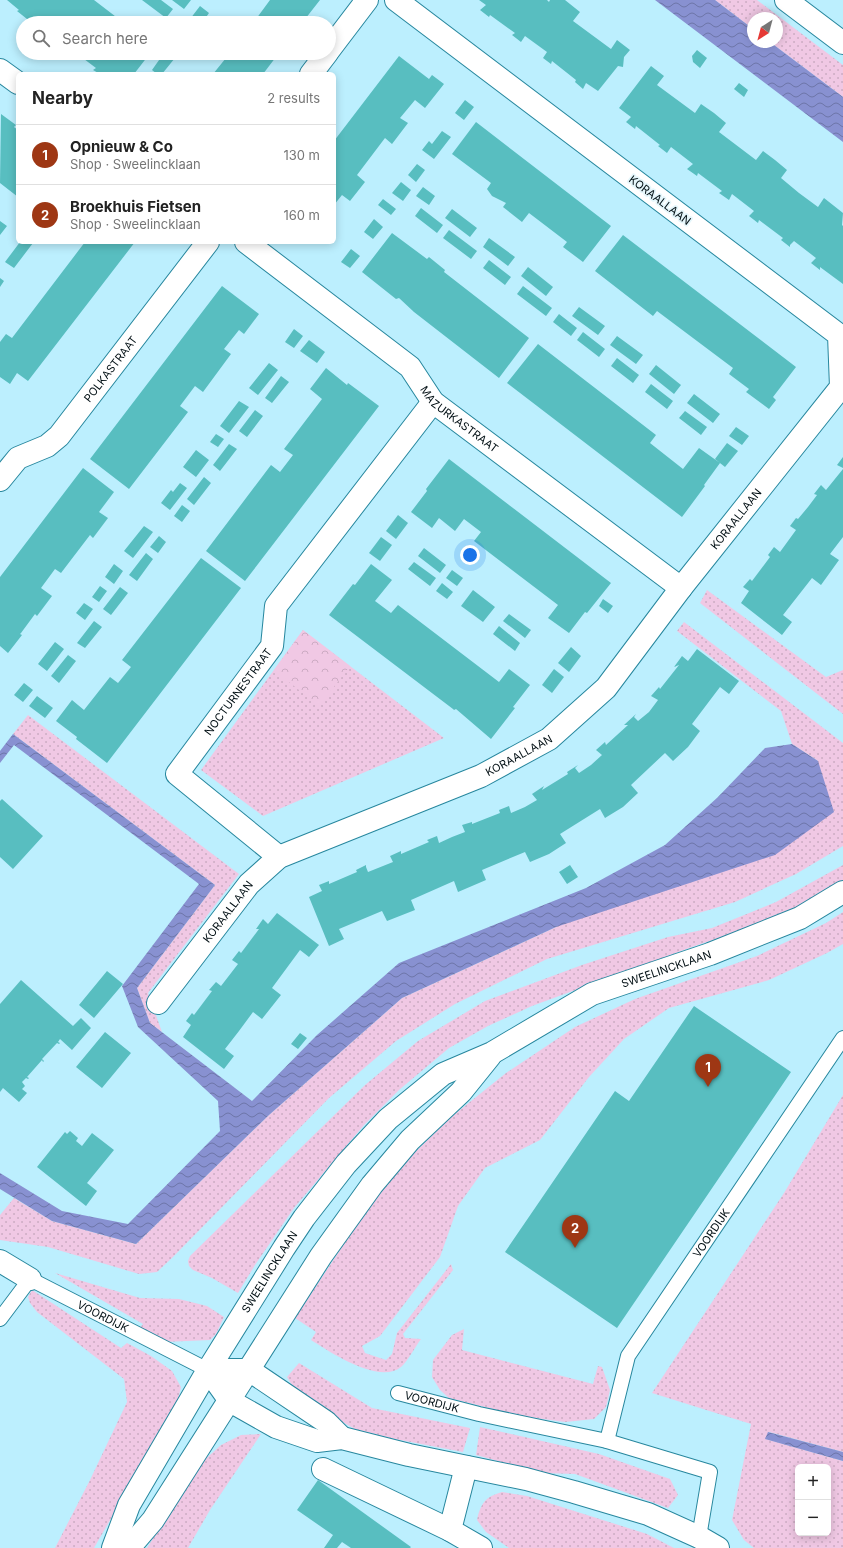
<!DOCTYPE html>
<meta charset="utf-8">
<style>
:root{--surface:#fff;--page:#f6f6f6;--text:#222;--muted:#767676;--line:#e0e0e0;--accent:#9e3714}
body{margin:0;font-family:Inter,sans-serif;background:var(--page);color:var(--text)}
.controls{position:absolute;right:12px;bottom:12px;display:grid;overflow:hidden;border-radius:6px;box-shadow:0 2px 10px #0003}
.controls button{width:36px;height:36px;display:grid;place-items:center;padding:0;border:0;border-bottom:1px solid var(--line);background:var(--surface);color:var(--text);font:20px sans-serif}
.compass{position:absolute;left:747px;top:12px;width:36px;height:36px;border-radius:50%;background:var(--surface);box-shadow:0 2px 10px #0003;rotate:216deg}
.you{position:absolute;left:470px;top:555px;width:14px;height:14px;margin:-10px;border:3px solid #fff;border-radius:50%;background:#1a73e8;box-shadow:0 0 0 6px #1a73e833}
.badge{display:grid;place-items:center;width:26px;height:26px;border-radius:50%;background:var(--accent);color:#fff;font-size:13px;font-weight:700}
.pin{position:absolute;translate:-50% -33px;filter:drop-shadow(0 1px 2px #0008)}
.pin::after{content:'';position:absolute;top:21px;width:14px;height:12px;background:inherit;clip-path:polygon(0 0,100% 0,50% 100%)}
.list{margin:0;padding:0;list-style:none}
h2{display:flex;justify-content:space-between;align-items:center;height:52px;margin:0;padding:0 16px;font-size:17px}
h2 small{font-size:13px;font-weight:400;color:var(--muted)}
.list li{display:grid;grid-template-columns:26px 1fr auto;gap:12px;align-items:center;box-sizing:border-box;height:60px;padding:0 16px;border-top:1px solid var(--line)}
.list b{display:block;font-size:15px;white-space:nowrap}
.list p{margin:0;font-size:13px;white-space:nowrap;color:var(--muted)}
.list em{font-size:13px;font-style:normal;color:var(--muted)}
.icon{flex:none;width:22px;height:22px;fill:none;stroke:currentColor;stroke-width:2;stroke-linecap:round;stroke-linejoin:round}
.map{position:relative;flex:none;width:843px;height:1548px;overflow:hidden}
.search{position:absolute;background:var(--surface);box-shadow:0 2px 10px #0003;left:16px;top:16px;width:320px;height:44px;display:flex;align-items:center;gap:10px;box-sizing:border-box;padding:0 14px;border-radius:22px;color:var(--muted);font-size:15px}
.panel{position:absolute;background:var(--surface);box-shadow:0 2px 10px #0003;left:16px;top:72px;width:320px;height:172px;border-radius:6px}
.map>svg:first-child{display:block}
</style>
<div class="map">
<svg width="843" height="1548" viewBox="0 0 843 1548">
<defs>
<pattern id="grass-dots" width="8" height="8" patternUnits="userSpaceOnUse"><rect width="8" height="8" fill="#f0c8e4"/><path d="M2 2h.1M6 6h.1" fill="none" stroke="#ccabc3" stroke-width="1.8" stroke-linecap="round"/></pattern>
<pattern id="park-crowns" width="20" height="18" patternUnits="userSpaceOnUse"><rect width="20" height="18" fill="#f0c8e4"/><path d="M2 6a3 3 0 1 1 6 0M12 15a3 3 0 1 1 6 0" fill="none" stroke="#ccabc3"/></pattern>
<pattern id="water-waves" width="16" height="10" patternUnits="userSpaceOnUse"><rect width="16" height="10" fill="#8891d1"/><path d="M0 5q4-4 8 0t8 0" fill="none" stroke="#6d75a8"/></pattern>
</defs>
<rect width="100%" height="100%" fill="#bceffe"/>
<!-- grass -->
<path fill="url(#grass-dots)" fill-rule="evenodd" d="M715,0H757L843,65V97L770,42H777V18H753V29Z
M707,590L826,677L843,670V714L700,603Z
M684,622L843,743V846L796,874L735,902L547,959L455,1004L396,1041L329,1098L172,1258L157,1272L139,1274L48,1247L0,1240V1215L14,1198L52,1221L136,1244L269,1115L402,998L556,927L818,761L792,744L781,711L677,631Z
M303,630L444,738L263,816L201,770Z
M28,715L239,874L148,993L162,1032L150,1023L137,988L215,885L13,734Z
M843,865V880L807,902L763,923L692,947L532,1006L488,1026L449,1048L399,1090L364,1125L294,1208L255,1265L238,1293L212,1278L193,1270L189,1266L188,1261L190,1256L365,1085L418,1041L485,1001L582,965L668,937L712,928L776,902Z
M843,912V944L827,953L769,980L669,1008L624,1039L589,1077L540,1140L485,1168L458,1206L440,1257L380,1336L362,1346L365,1353L386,1360L392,1354L397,1333L451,1264L453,1270L403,1334L405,1338L421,1339C415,1347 408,1361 401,1367C379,1385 330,1352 311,1340L316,1332L295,1318L371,1203L405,1162L450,1118L506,1073L575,1027L635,999L757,956L826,923Z
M843,1095V1452L769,1432L766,1439L843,1461V1548H754L744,1540L732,1520L751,1424L652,1393L784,1193ZM798,1467H828V1533H798Z
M55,1273L140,1298L179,1299L207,1306L224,1317L216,1334L210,1340L164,1342L138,1330L143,1324Z
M32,1290L121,1348L127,1343L151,1356L172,1371L181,1387L177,1404L94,1548H55L90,1480L127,1402L124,1379L37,1312L30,1303L28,1297Z
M464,1329L462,1350L593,1384L598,1366L602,1367L610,1390L606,1407L594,1419L565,1422L521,1416L449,1398L440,1390L432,1377L433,1360L452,1335Z
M299,1363L372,1408L470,1428L463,1452L395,1439L355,1429L319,1409L295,1390L287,1377Z
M480,1427L599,1454L670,1479L678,1495L668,1508L575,1474L542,1473L476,1455Z
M261,1434L210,1510L188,1548H147L201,1463L221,1445L241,1435Z
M502,1492L527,1496L647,1534L674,1548H509L486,1532L477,1520C481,1503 485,1497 502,1492Z"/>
<!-- park -->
<path fill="url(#park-crowns)" d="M303,630L350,666L319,706L274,670Z"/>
<!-- water -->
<path fill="url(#water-waves)" d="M655,0H715L753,29V42H770L843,97V142Z
M13,734L215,885L137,988L150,1023L252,1101L317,1035L399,963L586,888L665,845L718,797L765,748L792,744L818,761L834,812L775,855L556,927L402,998L269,1115L136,1244L52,1221L0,1189V1173L62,1211L128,1224L220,1131L218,1101L138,1027L122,986L199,884L14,745L0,763V751Z
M768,1432L843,1452V1461L765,1439Z"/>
<!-- building -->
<path fill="#58bec0" d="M7,0H94L124,23H37L34,21L32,23L17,11L19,10Z
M142,0H161L173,9L166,18Z
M172,0H191L184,9Z
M270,0H320L302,23H253Z
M479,0H547L549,2L550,0H565L580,12L573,21L611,49L617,40L630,50L624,57L623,67L618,66L598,91L586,83L583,89L575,82L576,80L552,61L551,64L543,58L547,52L525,36L521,42L512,35L515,33L490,15L489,17L480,10L486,5Z
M200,6L209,13L202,23H187Z
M697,50L707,58L700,68L693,62L692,56Z
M76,53H145L148,56L134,74H100L93,70L96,68Z
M164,53H179L162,74H157L152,70Z
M230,53H279L263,74H213Z
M399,56L429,79L432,75L444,84L425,108L415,100L400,118L408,123L392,144L385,138L357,175L365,182L350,201L342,195L334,205V141Z
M651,66L664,76L657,85L695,113L701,104L714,113L726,123L719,132L756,160L763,151L775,160L787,170L781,178L799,193L818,207L824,198L843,213L842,225L843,226V284L820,267V270L811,263L816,258L794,241L790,245V247L781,240L783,238L759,220L758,223L749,216L754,211L732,194L729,200L719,193L722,191L698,173L697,176L687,169L693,164L671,147L667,153L658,146L660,145L636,126L635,129L626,122L631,117L619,108Z
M739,83L748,90L744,97L734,89Z
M465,100L474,107L464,120L455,113Z
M1,114L16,125L14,127L18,130V197L0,183Z
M476,122L611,226L583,262L563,247L567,242L529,213L522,222L503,207L506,203L492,196L487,189L491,183L452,154Z
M442,131L451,137L434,159L422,150L429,141L432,144Z
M417,164L425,170L416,182L408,175Z
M401,182L411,190L403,201L392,193Z
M423,187L435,196L429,205L416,196Z
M383,199L396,209L391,215L378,205Z
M421,208L443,225L437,233L415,216Z
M452,209L477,228L470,237L445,218Z
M374,219L383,227L373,239L364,232Z
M0,221L7,226L0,235Z
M449,230L477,251L471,259L443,238Z
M392,233L427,259L429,257L445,270L444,272L529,338L499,378L414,312L399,298L396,299L362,272Z
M623,235L796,367L773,397L776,400L769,409L746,392L749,389L729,374L733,368L657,311L653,316L595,271Z
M489,238L515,257L508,266L483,247Z
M20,242L33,243L14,268L5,262Z
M85,242H135L28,381L17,373L10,384L0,377V342L6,334L12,338Z
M351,249L360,256L350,268L341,262Z
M489,260L511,277L505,285L483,268Z
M528,267L553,287L546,296L521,276Z
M0,278L4,281L0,287Z
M222,286L259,314L244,334L239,330L224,349L231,354L203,392L195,386L180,406L188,412L129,489L90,459Z
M523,286L552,308L546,316L517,294Z
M579,307L605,326L598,335L572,316Z
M559,314L577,328L571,336L553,322Z
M294,329L303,336L294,348L285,342Z
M583,332L605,349L599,357L577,340Z
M617,336L643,355L636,364L610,345Z
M309,340L325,352L317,363L300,351Z
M538,344L656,435L650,443L683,469L699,448L720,463L704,485L705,486L682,517L507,383Z
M617,358L639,375L633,383L611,366Z
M269,363L278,370L258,395L249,388Z
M656,365L681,385L674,394L649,374Z
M326,368L347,385L348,383L379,406L245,581L206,551L271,465L280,472L293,455L284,449L322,399L310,389Z
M281,376L289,382L272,403L265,398Z
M651,384L673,401L667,409L645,392Z
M694,394L720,414L713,423L687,403Z
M239,401L249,407L229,433L220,426Z
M255,410L263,416L247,437L239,431Z
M685,411L707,427L701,435L679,418Z
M736,427L749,436L742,445L729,436Z
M216,434L224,439L218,447L210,442Z
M727,443L738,451L725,467L715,459Z
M229,444L237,449L220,471L213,465Z
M196,450L209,460L196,477L183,467Z
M843,457V468L837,465Z
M449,459L611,583L587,613L585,612L569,633L548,618L558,605L474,541L481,532L464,519L455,531L439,518L432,528L411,512L427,491L426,489Z
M83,468L114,492L99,512L108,518L93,538L90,535L61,573L55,569L41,588L52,596L37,616L35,614L21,633L20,634L22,635L8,653L0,646V577Z
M843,469V537L830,554L839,560L821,585L812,578L783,615L792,622L782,635L741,603L749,591L743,587L750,579L752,581L770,557L768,555L774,547L780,552L796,530L790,526L796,518L798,519L808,507L817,495L814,494L821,485L826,490Z
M204,477L211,483L194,505L187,499Z
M180,483L187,488L170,510L161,503L171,490L173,492Z
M182,505L190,511L182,522L174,516Z
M398,515L408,523L396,539L386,531Z
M144,526L153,532L133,558L124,551Z
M159,536L166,542L158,553L150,547Z
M381,537L392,545L380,561L369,553Z
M424,548L446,565L440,573L418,556Z
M146,553L153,559L137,581L129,575Z
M201,558L241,588L107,763L76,739L77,737L56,721L72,700L84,710L110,677L118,683L131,667L122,660Z
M414,562L436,578L430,586L408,569Z
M114,564L123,571L114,584L105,577Z
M371,564L392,580L375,601L391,613L398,605L499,682L509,669L530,685L513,707L515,708L491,739L456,709L454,710L453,709L329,615L353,584L355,585Z
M452,570L463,578L457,586L446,578Z
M442,583L453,592L447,599L436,591Z
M100,586L107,591L99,602L92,597Z
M120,587L128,593L111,615L103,609Z
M473,590L495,607L483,622L461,606Z
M603,599L613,606L608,613L599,606Z
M84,603L93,609L85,620L76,613Z
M509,614L531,630L525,638L503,621Z
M94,621L102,627L85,648L77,643Z
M499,626L520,643L515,651L493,634Z
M55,642L64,649L47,671L38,664Z
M571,647L581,656L569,672L558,663Z
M697,649L739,681L729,694L720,687L692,724L700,731L688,747L673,761L665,753L631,785L638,793L623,807L605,818L600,809L560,834L566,843L549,854L530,862L525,852L482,870L486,880L458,892L454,881L411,900L415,910L387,921L382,911L339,929L344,939L329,946L309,897L322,891L319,885L329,881V884L357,872L356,870L366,865V867L368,872L393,862L390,856L401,851V854L429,842L427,840L437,836L439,843L452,837L465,832L462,825L472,822V824L500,813L499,810L509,806L511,813L525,807L537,800L532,794L544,786L542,790L568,774L567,772L578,765L575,768L579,773L591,765L602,755L596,750L605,742L606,745L628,725H624L636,714L634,717L638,721L649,712L658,700L651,696L659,687L660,689L679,665L674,667L682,656L688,661Z
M68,655L76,661L59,683L51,676Z
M554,669L564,677L552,693L542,685Z
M24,683L33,690L23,702L14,695Z
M37,696L53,708L45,718L29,706Z
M2,799L43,836L13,869L0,857V801Z
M570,865L578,877L567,884L559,872Z
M277,913L319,945L309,957L300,950L272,988L281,995L262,1019L253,1012L239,1031L225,1049L234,1056L224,1069L183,1037L191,1025L186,1021L192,1013L194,1015L212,991L209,990L216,982L221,986L238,964L232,960L239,951L241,953L259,929H256L263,919L268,924Z
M107,971L123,984L94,1018L79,1005Z
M21,980L73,1026L81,1018L91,1028L72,1050L60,1039L58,1042L60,1043L59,1044L57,1043L42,1059L44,1061L43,1062L42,1060L27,1077L29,1078L28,1079L26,1078L22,1082L25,1086L22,1089L27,1093L19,1102L3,1088L0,1092V1004Z
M694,1006L791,1072L617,1328L505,1252L615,1091L629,1101Z
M105,1032L131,1053L102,1088L76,1067Z
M300,1033L307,1038L298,1049L291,1044Z
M70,1131L78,1138L76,1141L82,1146L92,1133L114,1150L87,1183L97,1191L86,1206L37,1167L65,1132L67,1134Z
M318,1480L411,1547L410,1548H351L342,1542L337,1548H324L333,1535L297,1510Z"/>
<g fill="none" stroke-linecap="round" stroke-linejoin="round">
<defs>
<g id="service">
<path id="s1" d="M0,1319L30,1279L208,1370"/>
<path id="s2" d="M398,1393L479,1414L607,1441L710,1472L699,1537"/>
<path id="s3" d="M607,1441L628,1356L843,1038"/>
</g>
<g id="minor">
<path d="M786,0L843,43"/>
<path d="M329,50L367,0"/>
<path d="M0,70L18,83"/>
<path d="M311,74L327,53"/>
<path id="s4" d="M246,242L410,367L433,402L681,588"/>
<path id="s5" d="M0,480L18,458L47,446L59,436L208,242"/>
<path id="s6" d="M279,857L177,774L272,646L276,606L433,402"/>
<path id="s7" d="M158,1003L249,884L279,857L481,776L549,739L606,688L681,588L841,387L839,335L396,0"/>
<path d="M0,1261L30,1279"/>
<path d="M208,1370L230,1401L276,1427L317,1441L342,1438L409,1455L526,1479L574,1492L648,1514L699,1537L718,1548"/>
<path d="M208,1370H249L326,1422L342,1438"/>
<path d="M466,1467L450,1530L481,1548"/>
<path d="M323,1469L450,1530"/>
</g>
<g id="secondary">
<path id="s8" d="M113,1548L129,1505L208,1370L284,1248L304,1218L346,1164L388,1119L443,1074L492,1053L592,994L710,954L800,918L843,892"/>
<path d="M129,1548L153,1520L321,1256L372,1185L410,1140L461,1092L490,1056"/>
</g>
</defs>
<!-- service casing -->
<use href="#service" stroke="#27879e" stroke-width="16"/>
<!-- minor casing -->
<use href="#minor" stroke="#27879e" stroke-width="24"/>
<!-- secondary casing -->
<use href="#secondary" stroke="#27879e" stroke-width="24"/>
<!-- service -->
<use href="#service" stroke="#fff" stroke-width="14"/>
<!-- minor -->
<use href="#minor" stroke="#fff" stroke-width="22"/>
<!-- secondary -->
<use href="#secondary" stroke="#fff" stroke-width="22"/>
</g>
<g text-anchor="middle" stroke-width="3.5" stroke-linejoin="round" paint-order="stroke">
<!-- street labels -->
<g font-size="11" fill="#000e13" stroke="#e5f6fb">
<text transform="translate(660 200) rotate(37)" y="4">KORAALLAAN</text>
<text dy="4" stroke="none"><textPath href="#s5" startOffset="160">POLKASTRAAT</textPath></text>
<text dy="4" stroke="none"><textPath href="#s4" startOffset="279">MAZURKASTRAAT</textPath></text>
<text dy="4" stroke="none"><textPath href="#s7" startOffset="775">KORAALLAAN</textPath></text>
<text dy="4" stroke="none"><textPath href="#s6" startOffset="234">NOCTURNESTRAAT</textPath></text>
<text dy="4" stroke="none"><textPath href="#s7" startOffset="451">KORAALLAAN</textPath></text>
<text dy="4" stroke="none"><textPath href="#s7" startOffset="115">KORAALLAAN</textPath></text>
<text dy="4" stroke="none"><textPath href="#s8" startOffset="831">SWEELINCKLAAN</textPath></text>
<text dy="4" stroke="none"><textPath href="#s3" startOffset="236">VOORDIJK</textPath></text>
<text dy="4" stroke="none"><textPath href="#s8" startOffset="318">SWEELINCKLAAN</textPath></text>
<text dy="4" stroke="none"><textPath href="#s1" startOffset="132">VOORDIJK</textPath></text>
<text dy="4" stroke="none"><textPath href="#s2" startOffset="35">VOORDIJK</textPath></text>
</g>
</g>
</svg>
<div class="controls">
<button>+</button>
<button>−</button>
</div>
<svg class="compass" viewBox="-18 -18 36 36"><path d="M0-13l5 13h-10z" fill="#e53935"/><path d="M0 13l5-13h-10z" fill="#767676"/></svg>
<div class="you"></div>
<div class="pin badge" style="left:708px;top:1087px">1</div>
<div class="pin badge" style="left:575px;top:1248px">2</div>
<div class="search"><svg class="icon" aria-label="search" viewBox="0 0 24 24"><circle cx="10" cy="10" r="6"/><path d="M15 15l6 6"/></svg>Search here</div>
<section class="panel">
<h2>Nearby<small>2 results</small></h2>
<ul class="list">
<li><span class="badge">1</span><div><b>Opnieuw &amp; Co</b><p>Shop · Sweelincklaan</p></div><em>130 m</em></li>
<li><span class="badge">2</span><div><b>Broekhuis Fietsen</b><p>Shop · Sweelincklaan</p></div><em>160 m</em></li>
</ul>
</section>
</div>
